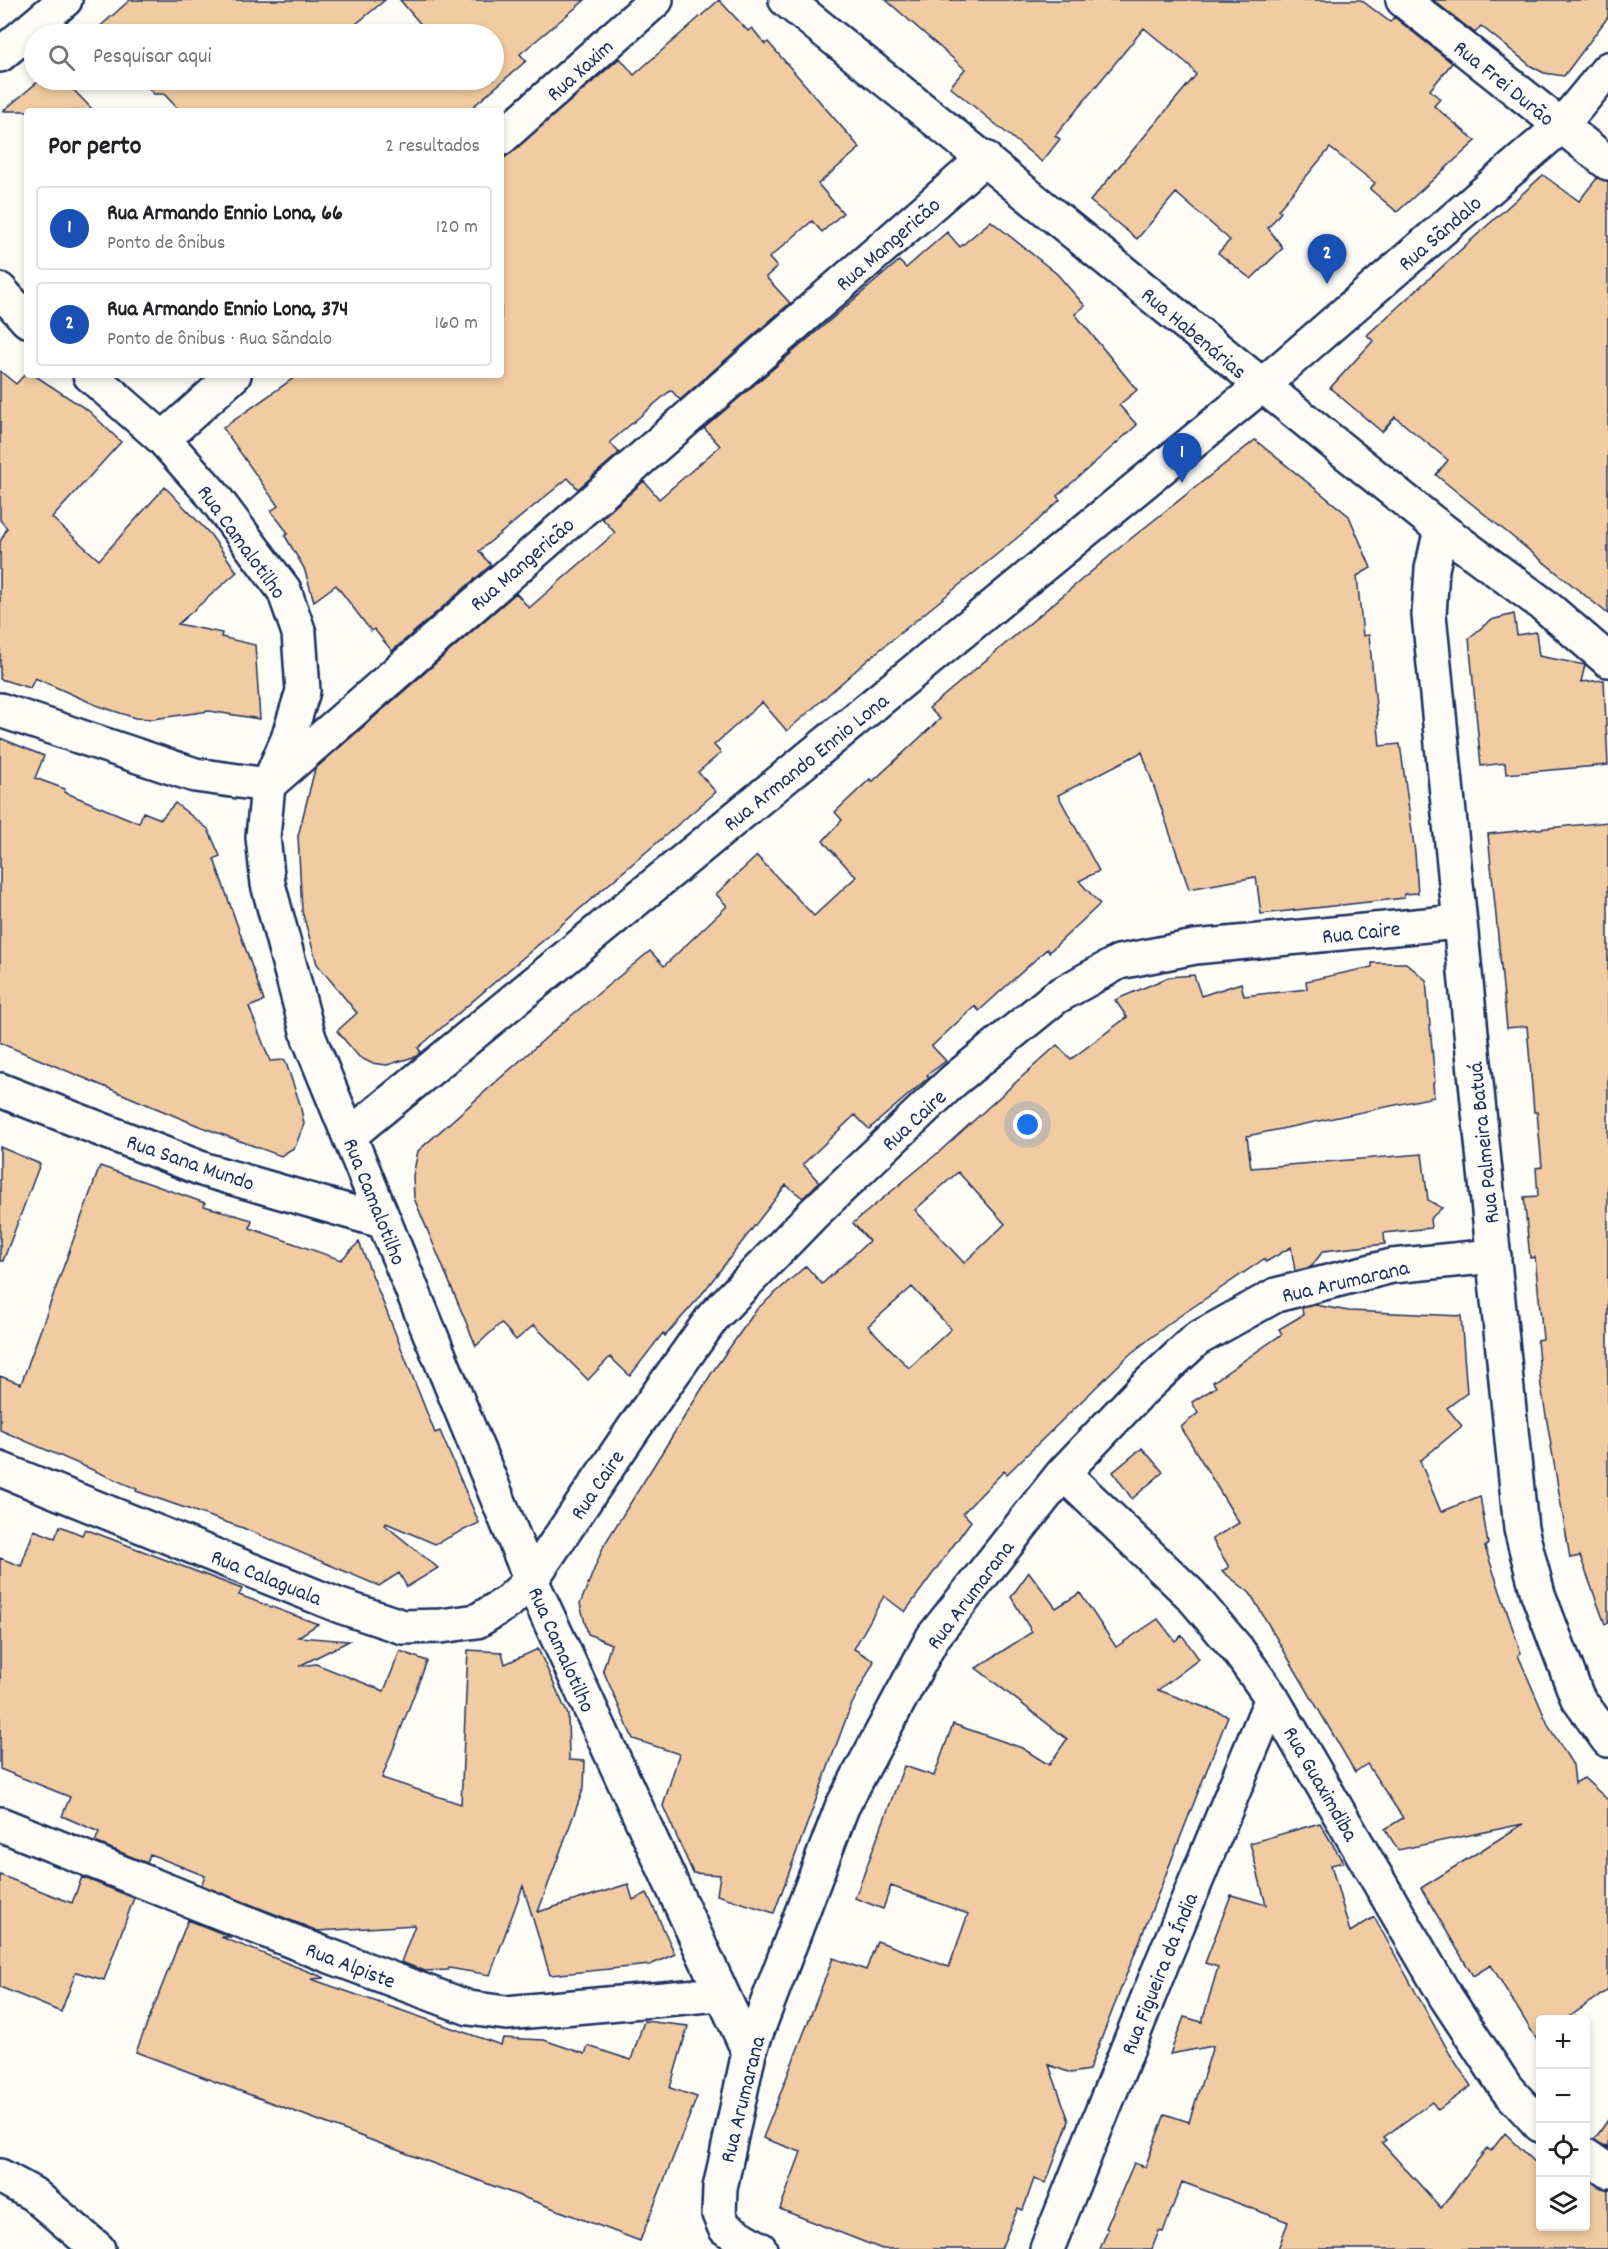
<!DOCTYPE html>
<html lang="pt">
<meta charset="utf-8">
<style>
:root{--surface:#fff;--page:#f2f2f2;--text:#202124;--muted:#757577;--line:#e0e0e0;--accent:#7c3aed}
body{margin:0;font-family:Dekko,sans-serif;background:var(--page);color:var(--text)}
.controls{position:absolute;right:18px;bottom:18px;display:grid;overflow:hidden;border-radius:6px;box-shadow:0 3px 9px #0003}
.controls button{width:54px;height:54px;display:grid;place-items:center;padding:0;border:0;border-bottom:2px solid var(--line);background:var(--surface);color:var(--text);font:30px sans-serif}
.you{position:absolute;left:1028px;top:1125px;width:21px;height:21px;margin:-15px;border:4px solid #fff;border-radius:50%;background:#1a73e8;box-shadow:0 0 0 9px #1a73e833}
.badge{display:grid;place-items:center;width:39px;height:39px;border-radius:50%;background:var(--accent);color:#fff;font-size:20px;font-weight:700}
.pin{position:absolute;translate:-50% -50px;filter:drop-shadow(0 2px 3px #0008)}
.pin::after{content:'';position:absolute;top:32px;width:21px;height:18px;background:inherit;clip-path:polygon(0 0,100% 0,50% 100%)}
.list{margin:0;padding:0;list-style:none}
h2{display:flex;justify-content:space-between;align-items:center;height:78px;margin:0;padding:0 24px;font-size:26px}
h2 small{font-size:20px;font-weight:400;color:var(--muted)}
.list li{display:grid;grid-template-columns:39px 1fr auto;gap:18px;align-items:center;box-sizing:border-box;height:84px;margin:0 12px 12px;padding:0 12px;border:2px solid var(--line);border-radius:6px}
.list b{display:block;font-size:22px;white-space:nowrap}
.list p{margin:0;font-size:20px;white-space:nowrap;color:var(--muted)}
.list em{font-size:20px;font-style:normal;color:var(--muted)}
.icon{flex:none;width:33px;height:33px;fill:none;stroke:currentColor;stroke-width:2;stroke-linecap:round;stroke-linejoin:round}
.map{position:relative;flex:none;width:1608px;height:2249px;overflow:hidden}
.search{position:absolute;background:var(--surface);box-shadow:0 3px 9px #0003;left:24px;top:24px;width:480px;height:66px;display:flex;align-items:center;gap:15px;box-sizing:border-box;padding:0 21px;border-radius:33px;color:var(--muted);font-size:22px}
.panel{position:absolute;background:var(--surface);box-shadow:0 3px 9px #0003;left:24px;top:108px;width:480px;height:270px;border-radius:6px}
.map>svg:first-child{display:block}
</style>
<div class="map">
<svg width="1608" height="2249" viewBox="0 0 1608 2249">
<rect width="100%" height="100%" fill="#fdfcf7"/>
<filter id="ink" filterUnits="userSpaceOnUse"><feTurbulence type="fractalNoise" baseFrequency=".0167" numOctaves="2"/><feDisplacementMap in="SourceGraphic" scale="12" xChannelSelector="R" yChannelSelector="G"/><feConvolveMatrix kernelMatrix="1 2 1 2 8 2 1 2 1" color-interpolation-filters="sRGB"/></filter>
<g filter="url(#ink)">
<!-- building -->
<path fill="#f1cba1" stroke="#1b2f5e" stroke-width="1.5" fill-rule="evenodd" d="M130,0H385L345,33L346,34H100L96,30Z
M400,0H585L520,54L526,61L468,111H180L164,94H154L140,80H383L387,85L395,80H494V34H429Z
M719,0L748,31L752,28L765,44L768,42L860,148L818,184L843,213L822,232L812,221L769,258L777,267L766,277L790,303L680,400L671,390L610,442L619,453L578,489L568,478L479,551L491,565L392,651L374,629L371,631L336,585L314,601L304,568L285,536L288,533L271,511L278,506L223,428L298,375H501V161L620,58L634,75Z
M886,0H1361L1390,22L1394,17L1452,63L1430,90L1440,99L1434,106L1476,141L1397,212L1370,189L1375,183L1330,148L1278,210L1281,212L1268,228L1283,248L1251,279L1218,253L1230,240L1176,193L1137,239L1090,201L1196,75L1190,66L1144,28L1055,136L1060,139L1042,162L950,87L965,69Z
M1433,0H1608V17L1564,76L1544,73L1531,66L1481,26L1475,33Z
M40,80H64L94,111H3Z
M1543,175L1579,201L1597,178L1608,181V614L1436,475L1448,460L1395,417L1382,432L1330,388L1373,341L1367,335Z
M991,221L1057,274L1085,306L1075,314L1137,390L1119,405L1137,425L1057,496L1060,500L1034,524L871,657L787,731L762,702L714,745L721,753L698,772L716,792L418,1048L421,1052L417,1056L387,1065L371,1063L359,1057L337,1031L357,1013L317,964L302,911L298,836L315,769L516,593L529,608L615,533L602,518L644,481L659,499L720,446L704,428L899,261L906,268L947,232L960,247Z
M0,371L16,384L27,372V375H34L89,411L121,442L52,518L99,560L165,487L210,534L237,572L178,624L222,633L221,637L255,645L260,719L209,711L153,719L135,718L96,705L35,678L30,688L0,679V542L7,528L0,520Z
M1255,440L1349,516L1371,568L1357,576L1363,636L1369,635L1380,746L1400,744L1415,853L1418,893L1404,894V898L1261,914L1256,877L1189,889L1142,752L1058,795L1099,871L1079,881L1100,904L1049,952L1047,949L979,1011L975,1006L932,1046L946,1061L927,1075L929,1077L869,1129L855,1115L803,1164L819,1182L803,1198L786,1185L698,1299L665,1336L663,1333L630,1376L610,1357L588,1380L534,1325L516,1340L501,1323L476,1346L414,1198L413,1176L418,1151L566,1020L650,951L664,966L727,906L716,894L757,856L814,916L856,877L823,841L842,820L835,812L870,779L872,782L940,719L929,708L1124,544Z
M1514,614L1517,635L1536,632L1539,656L1585,665L1581,682L1604,680L1608,765L1506,774L1505,763L1481,766L1469,638L1491,620Z
M0,738L44,756L35,778L65,789L64,792L139,823L143,812L161,819L175,803L208,829L220,856L214,859L264,1001L249,1007L270,1061L285,1060L300,1104L304,1124L295,1147L281,1156L199,1126L0,1043Z
M1608,822V1623L1605,1624L1580,1556L1570,1558L1541,1386L1537,1340L1543,1339L1535,1257L1530,1258L1524,1197L1538,1196L1536,1168L1542,1167L1537,1112H1534L1527,1026L1507,1028L1488,834Z
M1372,963H1406L1426,980L1435,1082L1433,1083L1434,1097L1247,1136L1251,1168L1422,1154L1428,1200L1442,1208L1430,1219L1431,1228L1384,1233L1385,1244L1323,1251L1311,1267L1295,1271L1291,1247L1266,1262L1264,1259L1171,1322L1129,1355L1007,1474L1004,1471L963,1513L971,1521L905,1612L884,1596L854,1649L874,1661L850,1708L774,1913L717,1895L720,1875L693,1873L663,1806L679,1754L633,1739L603,1670L611,1644L588,1634L580,1604L604,1545L713,1371L757,1309L806,1266L822,1284L869,1241L853,1223L939,1152L1057,1045L1071,1059L1127,1017L1115,1000L1169,977L1194,975L1201,996L1241,983L1244,996L1307,989L1306,981L1372,967ZM958,1172L1005,1224L964,1263L915,1210ZM912,1287L951,1329L909,1368L868,1326Z
M0,1147L40,1164L3,1261H0Z
M100,1166L205,1203L204,1206L252,1220L250,1228L341,1260L359,1242L435,1433L440,1431L479,1523L435,1544L386,1523L385,1525L438,1568L407,1587L399,1573L379,1586L243,1528L136,1491L137,1489L0,1430V1376L21,1384Z
M1315,1305L1349,1311L1461,1316L1467,1393L1447,1408L1462,1426L1420,1461L1441,1512L1480,1496L1488,1544L1485,1547L1521,1653L1518,1655L1549,1727L1573,1765L1575,1783L1584,1778L1608,1800V1990L1566,2019H1540V2038L1537,2040L1491,1965L1473,1976L1421,1888L1523,1824L1398,1850L1385,1829L1403,1818L1367,1764L1355,1772L1250,1593L1222,1571L1229,1567L1212,1539L1239,1523L1181,1427L1198,1413L1192,1402L1216,1387L1213,1382L1282,1334L1279,1329L1303,1315L1302,1308Z
M1142,1448L1163,1472L1132,1499L1113,1472Z
M60,1526L82,1535L85,1529L242,1589L239,1595L318,1624L298,1637L349,1641L299,1666L316,1664L384,1691L400,1651L427,1661L382,1778L461,1804L468,1650L502,1652L505,1664L538,1649L568,1715L569,1760L585,1761L584,1787L538,1912L628,1884L633,1900L647,1893L675,1954L650,1965L550,1975L523,1886L490,1975L449,1968L448,1970L425,1971L401,1962L415,1925L318,1931L201,1885L205,1876L150,1854L147,1863L95,1842L99,1832L62,1816L70,1797L0,1769V1558L21,1566L34,1530L55,1538Z
M1029,1572L1056,1608L1080,1593L1116,1647L1158,1619L1175,1641L1182,1635L1199,1659L1158,1690L1228,1716L1089,2070L1071,2073L1049,2065L1069,2121L1046,2183L1034,2179L1023,2210L1018,2208L1001,2249H882L780,2209L801,2152L763,2138L833,1958L866,1970L877,1941L949,1967L968,1914L891,1886L883,1909L855,1898L904,1766L934,1776L953,1724L1022,1748L1049,1765L1067,1739L976,1668L1032,1632L1011,1597Z
M1320,1823L1343,1862L1331,1865L1350,1932L1374,1917L1450,2054L1471,2086L1438,2110L1432,2102L1384,2137L1386,2140L1382,2143L1441,2208L1487,2148L1491,2151L1505,2133L1540,2167V2226H1586V2178L1608,2190V2249H1278L1288,2222L1182,2182L1163,2232L1159,2231L1152,2249H1100L1108,2229L1106,2228L1134,2163L1145,2167L1165,2114L1189,2122L1213,2046L1170,2054L1184,2017L1202,2022L1218,1967L1205,1963L1231,1895L1266,1905L1250,1843Z
M0,1875L72,1903L82,1877L134,1898L104,1980L76,1972L61,2012L0,1987Z
M188,1920L231,1937H221L325,1978L311,1979L501,2045L503,2038L544,2040L585,2054L588,2046L631,2060L644,2021L688,2026L670,2088L697,2097L640,2241L136,2052Z
M1608,2120V2148L1594,2140Z"/>
<g fill="none" stroke-linecap="round" stroke-linejoin="round">
<defs>
<path id="street" d="M1403,0L1608,163
M0,55L65,0
M501,138L656,0
M0,290L27,320
M90,375L163,439L212,494L284,590L299,633L303,691L288,739L268,785L263,837L268,884L309,1038L531,1580L749,2052
M163,439L234,375
M1441,529L1544,605L1608,660
M0,710L195,775L268,785L985,158
M0,1090L205,1170L385,1222
M350,1135L1261,386L1560,127L1608,69
M0,1469L340,1606L403,1627L441,1626L477,1621L508,1602L531,1580L634,1428L713,1317L813,1214L953,1081L1056,997L1119,962L1195,947L1458,922
M1063,1473L1191,1595L1237,1649L1272,1698L1446,1997L1506,2088L1540,2125
M0,1824L327,1955L469,2008L506,2013L720,1994
M1586,2156L1608,2171
M0,2176L33,2194L98,2249
M760,2249L725,2228L719,2214L720,2188L749,2052L842,1807L933,1637L1063,1473L1141,1391L1197,1339L1276,1295L1392,1266L1494,1256
M1047,2249L1164,1958L1272,1698"/>
<path id="secondary" d="M786,0C1006,175 1221,354 1441,529L1432,569L1429,615L1521,1529L1538,1594L1577,1697L1608,1740"/>
</defs>
<!-- street casing -->
<use href="#street" stroke="#1b2f5e" stroke-width="38"/>
<!-- secondary casing -->
<use href="#secondary" stroke="#1b2f5e" stroke-width="38"/>
<!-- street -->
<use href="#street" stroke="#fdfcf7" stroke-width="33"/>
<!-- secondary -->
<use href="#secondary" stroke="#fdfcf7" stroke-width="33"/>
</g>
</g>
<g text-anchor="middle" stroke-width="4.5" stroke-linejoin="round" paint-order="stroke">
<!-- street labels -->
<g font-size="22" fill="#1b2f5e" stroke="#fdfcf7">
<text transform="translate(579 69) rotate(-42)" y="8">Rua Xaxim</text>
<text transform="translate(1505 82) rotate(39)" y="8">Rua Frei Durão</text>
<text transform="translate(1439 232) rotate(-41)" y="8">Rua Sãndalo</text>
<text transform="translate(887 243) rotate(-41)" y="8">Rua Mangericão</text>
<text transform="translate(1195 332) rotate(40)" y="8">Rua Habenárias</text>
<text transform="translate(243 541) rotate(54)" y="8">Rua Camalotilho</text>
<text transform="translate(521 563) rotate(-41)" y="8">Rua Mangericão</text>
<text transform="translate(805 761) rotate(-39)" y="8">Rua Armando Ennio Lona</text>
<text transform="translate(1361 931) rotate(-6)" y="8">Rua Caire</text>
<text transform="translate(913 1119) rotate(-43)" y="8">Rua Caire</text>
<text transform="translate(1482 1143) rotate(-96)" y="8">Rua Palmeira Batuá</text>
<text transform="translate(191 1161) rotate(19)" y="8">Rua Sana Mundo</text>
<text transform="translate(376 1201) rotate(68)" y="8">Rua Camalotilho</text>
<text transform="translate(1345 1280) rotate(-13)" y="8">Rua Arumarana</text>
<text transform="translate(596 1484) rotate(-56)" y="8">Rua Caire</text>
<text transform="translate(267 1576) rotate(22)" y="8">Rua Calaguala</text>
<text transform="translate(969 1594) rotate(-53)" y="8">Rua Arumarana</text>
<text transform="translate(563 1649) rotate(66)" y="8">Rua Camalotilho</text>
<text transform="translate(1322 1783) rotate(60)" y="8">Rua Guaximdiba</text>
<text transform="translate(351 1964) rotate(21)" y="8">Rua Alpiste</text>
<text transform="translate(1158 1973) rotate(-68)" y="8">Rua Figueira da Índia</text>
<text transform="translate(741 2099) rotate(-76)" y="8">Rua Arumarana</text>
</g>
</g>
</svg>
<div class="controls">
<button>+</button>
<button>−</button>
<button><svg class="icon" aria-label="locate" viewBox="0 0 24 24"><circle cx="12" cy="12" r="6"/><path d="M12 2v4M12 18v4M2 12h4M18 12h4"/></svg></button>
<button><svg class="icon" aria-label="layers" viewBox="0 0 24 24"><path d="M12 4l9 5-9 5-9-5zM3 14l9 5 9-5"/></svg></button>
</div>
<div class="you"></div>
<div class="pin badge" style="left:1182px;top:483px;background:#1a4fb4">1</div>
<div class="pin badge" style="left:1327px;top:284px;background:#1a4fb4">2</div>
<div class="search"><svg class="icon" aria-label="search" viewBox="0 0 24 24"><circle cx="10" cy="10" r="6"/><path d="M15 15l6 6"/></svg>Pesquisar aqui</div>
<section class="panel">
<h2>Por perto<small>2 resultados</small></h2>
<ul class="list">
<li><span class="badge" style="background:#1a4fb4">1</span><div><b>Rua Armando Ennio Lona, 66</b><p>Ponto de ônibus</p></div><em>120 m</em></li>
<li><span class="badge" style="background:#1a4fb4">2</span><div><b>Rua Armando Ennio Lona, 374</b><p>Ponto de ônibus · Rua Sãndalo</p></div><em>160 m</em></li>
</ul>
</section>
</div>
